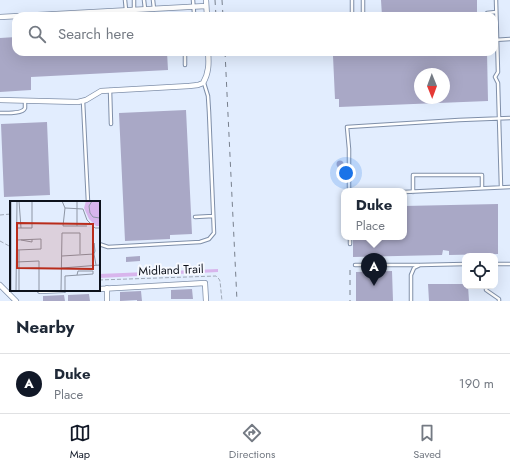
<!DOCTYPE html>
<style>
:root{--surface:#fff;--page:#f2f2f3;--text:#1f2937;--muted:#747a83;--line:#e0e1e3;--accent:#111827}
body{margin:0;font-family:Jost,sans-serif;background:var(--page);color:var(--text)}
.controls{position:absolute;right:12px;bottom:12px;display:grid;overflow:hidden;border-radius:8px;box-shadow:0 4px 16px #0002}
.controls button{width:36px;height:36px;display:grid;place-items:center;padding:0;border:0;border-bottom:1px solid var(--line);background:var(--surface);color:var(--text);font:20px sans-serif}
.compass{position:absolute;left:414px;top:68px;width:36px;height:36px;border-radius:50%;background:var(--surface);box-shadow:0 4px 16px #0002;rotate:179deg}
.you{position:absolute;left:346px;top:173px;width:14px;height:14px;margin:-10px;border:3px solid #fff;border-radius:50%;background:#1a73e8;box-shadow:0 0 0 6px #1a73e833}
.badge{display:grid;place-items:center;width:26px;height:26px;border-radius:50%;background:var(--accent);color:#fff;font-size:13px;font-weight:700}
.pin{position:absolute;translate:-50% -33px;filter:drop-shadow(0 1px 2px #0008)}
.pin::after{content:'';position:absolute;top:21px;width:14px;height:12px;background:inherit;clip-path:polygon(0 0,100% 0,50% 100%)}
.popup{position:absolute;left:341px;top:188px;width:66px;height:52px;box-sizing:border-box;display:grid;place-content:center;border-radius:8px;background:var(--surface);filter:drop-shadow(0 1px 3px #0005);font-size:13px;white-space:nowrap;color:var(--muted)}
.popup b{font-size:15px;color:var(--text)}
.popup::after{content:'';position:absolute;left:50%;top:100%;margin-left:-8px;border:8px solid transparent;border-top-color:var(--surface)}
.list{margin:0;padding:0;list-style:none}
h2{display:flex;justify-content:space-between;align-items:center;height:52px;margin:0;padding:0 16px;font-size:17px}
h2 small{font-size:13px;font-weight:400;color:var(--muted)}
.list li{display:grid;grid-template-columns:26px 1fr auto;gap:12px;align-items:center;box-sizing:border-box;height:60px;padding:0 16px;border-top:1px solid var(--line)}
.list b{display:block;font-size:15px;white-space:nowrap}
.list p{margin:0;font-size:13px;white-space:nowrap;color:var(--muted)}
.list em{font-size:13px;font-style:normal;color:var(--muted)}
.icon{flex:none;width:22px;height:22px;fill:none;stroke:currentColor;stroke-width:2;stroke-linecap:round;stroke-linejoin:round}
.map{position:relative;flex:none;width:510px;height:301px;overflow:hidden}
.search{position:absolute;background:var(--surface);box-shadow:0 4px 16px #0002;left:12px;right:12px;top:12px;height:44px;display:flex;align-items:center;gap:10px;box-sizing:border-box;padding:0 14px;border-radius:12px;color:var(--muted);font-size:15px}
.sheet{height:112px;background:var(--surface)}
nav{display:flex;justify-content:space-around;align-items:center;box-sizing:border-box;height:56px;border-top:1px solid var(--line);background:var(--surface);font-size:11px;color:var(--muted)}
nav a{display:grid;justify-items:center;gap:2px}
nav .on{color:var(--accent)}
.map>svg:first-child{display:block}
</style>
<div class="map">
<svg width="510" height="301" viewBox="0 0 510 301">
<rect width="100%" height="100%" fill="#e2edfe"/>
<!-- green -->
<path fill="#d8b5ec" d="M218,269V272L99,278V274Z"/>
<!-- building -->
<path fill="#a9a8c6" fill-rule="evenodd" d="M381,0H477V16H382Z
M16,37V52H167L168,70L31,77V90L0,92V38Z
M439,52H487L488,101L339,107V99H335L333,56ZM420,74H444V98H420Z
M186,110L192,234L170,235V239L125,241L119,113Z
M47,122L50,195L4,197L1,124Z
M336.5 164a3.5 3.5 0 1 1 7 0a3.5 3.5 0 1 1-7 0Z
M498,204V254L449,255V251L443,250L442,255L353,257V237H404V206Z
M140,256V261L126,262V257Z
M392,271L393,301H356V272Z
M428,284H465V286H468L469,301H429Z
M192,289L193,299H171V290Z
M141,291L142,301H137V300L120,301V292Z
M89,294L90,301H68V295Z
M64,295L65,301H43V296Z"/>
<g fill="none" stroke-linecap="round" stroke-linejoin="round">
<defs>
<path id="lane" d="M125,0L126,10
M134,0V10
M144,0L145,9
M153,0L154,9
M352,0V16
M363,0V16
M496,0L498,72L495,77L498,83L501,187
M190,16L194,13L193,0
M485,16L487,13L496,12
M494,40L510,39
M185,52V65
M110,90L111,124
M83,101L88,202
M0,113C6,113 23,114 25,108C25,107 25,102 25,101
M349,191V149L347,127L459,120L510,118
M404,192L510,187
M413,192V175H482V188
M195,217L213,216
M350,237V244
M99,244L108,247L200,242L209,239L214,233L209,112L208,96L204,83
M495,264H510
M355,265H419
M486,286V290L499,299V301
M411,301V275L414,268L420,265L465,264"/>
<path id="street" d="M206,0L207,16
M0,17L206,6
M0,100L78,102L86,100L101,91L189,86L198,85L203,83C209,73 209,63 208,52
M0,285L16,301
M107,288V301
M99,289L205,283L206,301
M40,291L64,290"/>
</defs>
<!-- lane casing -->
<use href="#lane" stroke="#7f8fa9" stroke-width="4.5"/>
<!-- street casing -->
<use href="#street" stroke="#7f8fa9" stroke-width="6"/>
<!-- path -->
<path stroke="#a0a9b7" stroke-width="1" stroke-dasharray="4 2" stroke-linecap="butt" d="M0,215L11,214
M0,241L11,247
M99,280L216,276L219,279L220,281L222,301"/>
<!-- lane -->
<use href="#lane" stroke="#fff" stroke-width="2.5"/>
<!-- street -->
<use href="#street" stroke="#fff" stroke-width="4.5"/>
<!-- rail -->
<path stroke="#78808d" stroke-width="1" stroke-dasharray="5 5" stroke-linecap="butt" d="M215,0L216,16
M222,0L223,16
M225,52L237,301
M350,270V301"/>
</g>
<g text-anchor="middle" stroke-width="4" stroke-linejoin="round" paint-order="stroke">
<!-- street labels -->
<g font-size="12" fill="#0d121c" stroke="#f6f9ff">
<text transform="translate(171 270) rotate(-2)" y="4">Midland Trail</text>
</g>
</g>
<!-- overview -->
<g transform="translate(10 201)">
<rect width="90" height="90" fill="#e2edfe"/>
<path d="M76,0H90V25H86L79,18L74,7Z" fill="#d8b5ec"/>
<path fill="none" stroke="#8d95a4" stroke-width="1" d="M9,0L11,27M52,0L55,7L53,25H77M67,0V25M82,0L79,5L80,12L83,16L90,17M55,7L73,8L77,19L85,27H90M7,27H22V0M11,39L22,41V38M7,49L31,48V38L7,39M9,49V90M82,51H84V42L85,50L84,53M52,55L84,53L86,64M6,61L29,60V90M52,67L90,64M1,90V0M6,90L7,0M51,90L52,32H70V53M55,90V75L83,73V70H68L67,74"/>
<path fill="#b92c1b" fill-opacity="0.15" stroke="#b92c1b" stroke-width="2" d="M7,22L83,23V68L7,67Z"/>
<rect width="90" height="90" fill="none" stroke="#0d121c" stroke-width="2"/>
</g>
</svg>
<div class="controls">
<button><svg class="icon" aria-label="locate" viewBox="0 0 24 24"><circle cx="12" cy="12" r="6"/><path d="M12 2v4M12 18v4M2 12h4M18 12h4"/></svg></button>
</div>
<svg class="compass" viewBox="-18 -18 36 36"><path d="M0-13l5 13h-10z" fill="#e53935"/><path d="M0 13l5-13h-10z" fill="#747a83"/></svg>
<div class="you"></div>
<div class="pin badge" style="left:374px;top:286px">A</div>
<div class="popup"><b>Duke</b>Place</div>
<div class="search"><svg class="icon" aria-label="search" viewBox="0 0 24 24"><circle cx="10" cy="10" r="6"/><path d="M15 15l6 6"/></svg>Search here</div>
</div>
<section class="sheet">
<h2>Nearby<small></small></h2>
<ul class="list">
<li><span class="badge">A</span><div><b>Duke</b><p>Place</p></div><em>190 m</em></li>
</ul>
</section>
<nav>
<a class="on"><svg class="icon" aria-label="map" viewBox="0 0 24 24"><path d="M3 6l6-2 6 2 6-2v14l-6 2-6-2-6 2zM9 4v14M15 6v14"/></svg>Map</a>
<a><svg class="icon" aria-label="directions" viewBox="0 0 24 24"><path d="M12 3l9 9-9 9-9-9zM9 14v-3h6M13 9l2 2-2 2"/></svg>Directions</a>
<a><svg class="icon" aria-label="saved" viewBox="0 0 24 24"><path d="M7 4h10v16l-5-4-5 4z"/></svg>Saved</a>
</nav>
